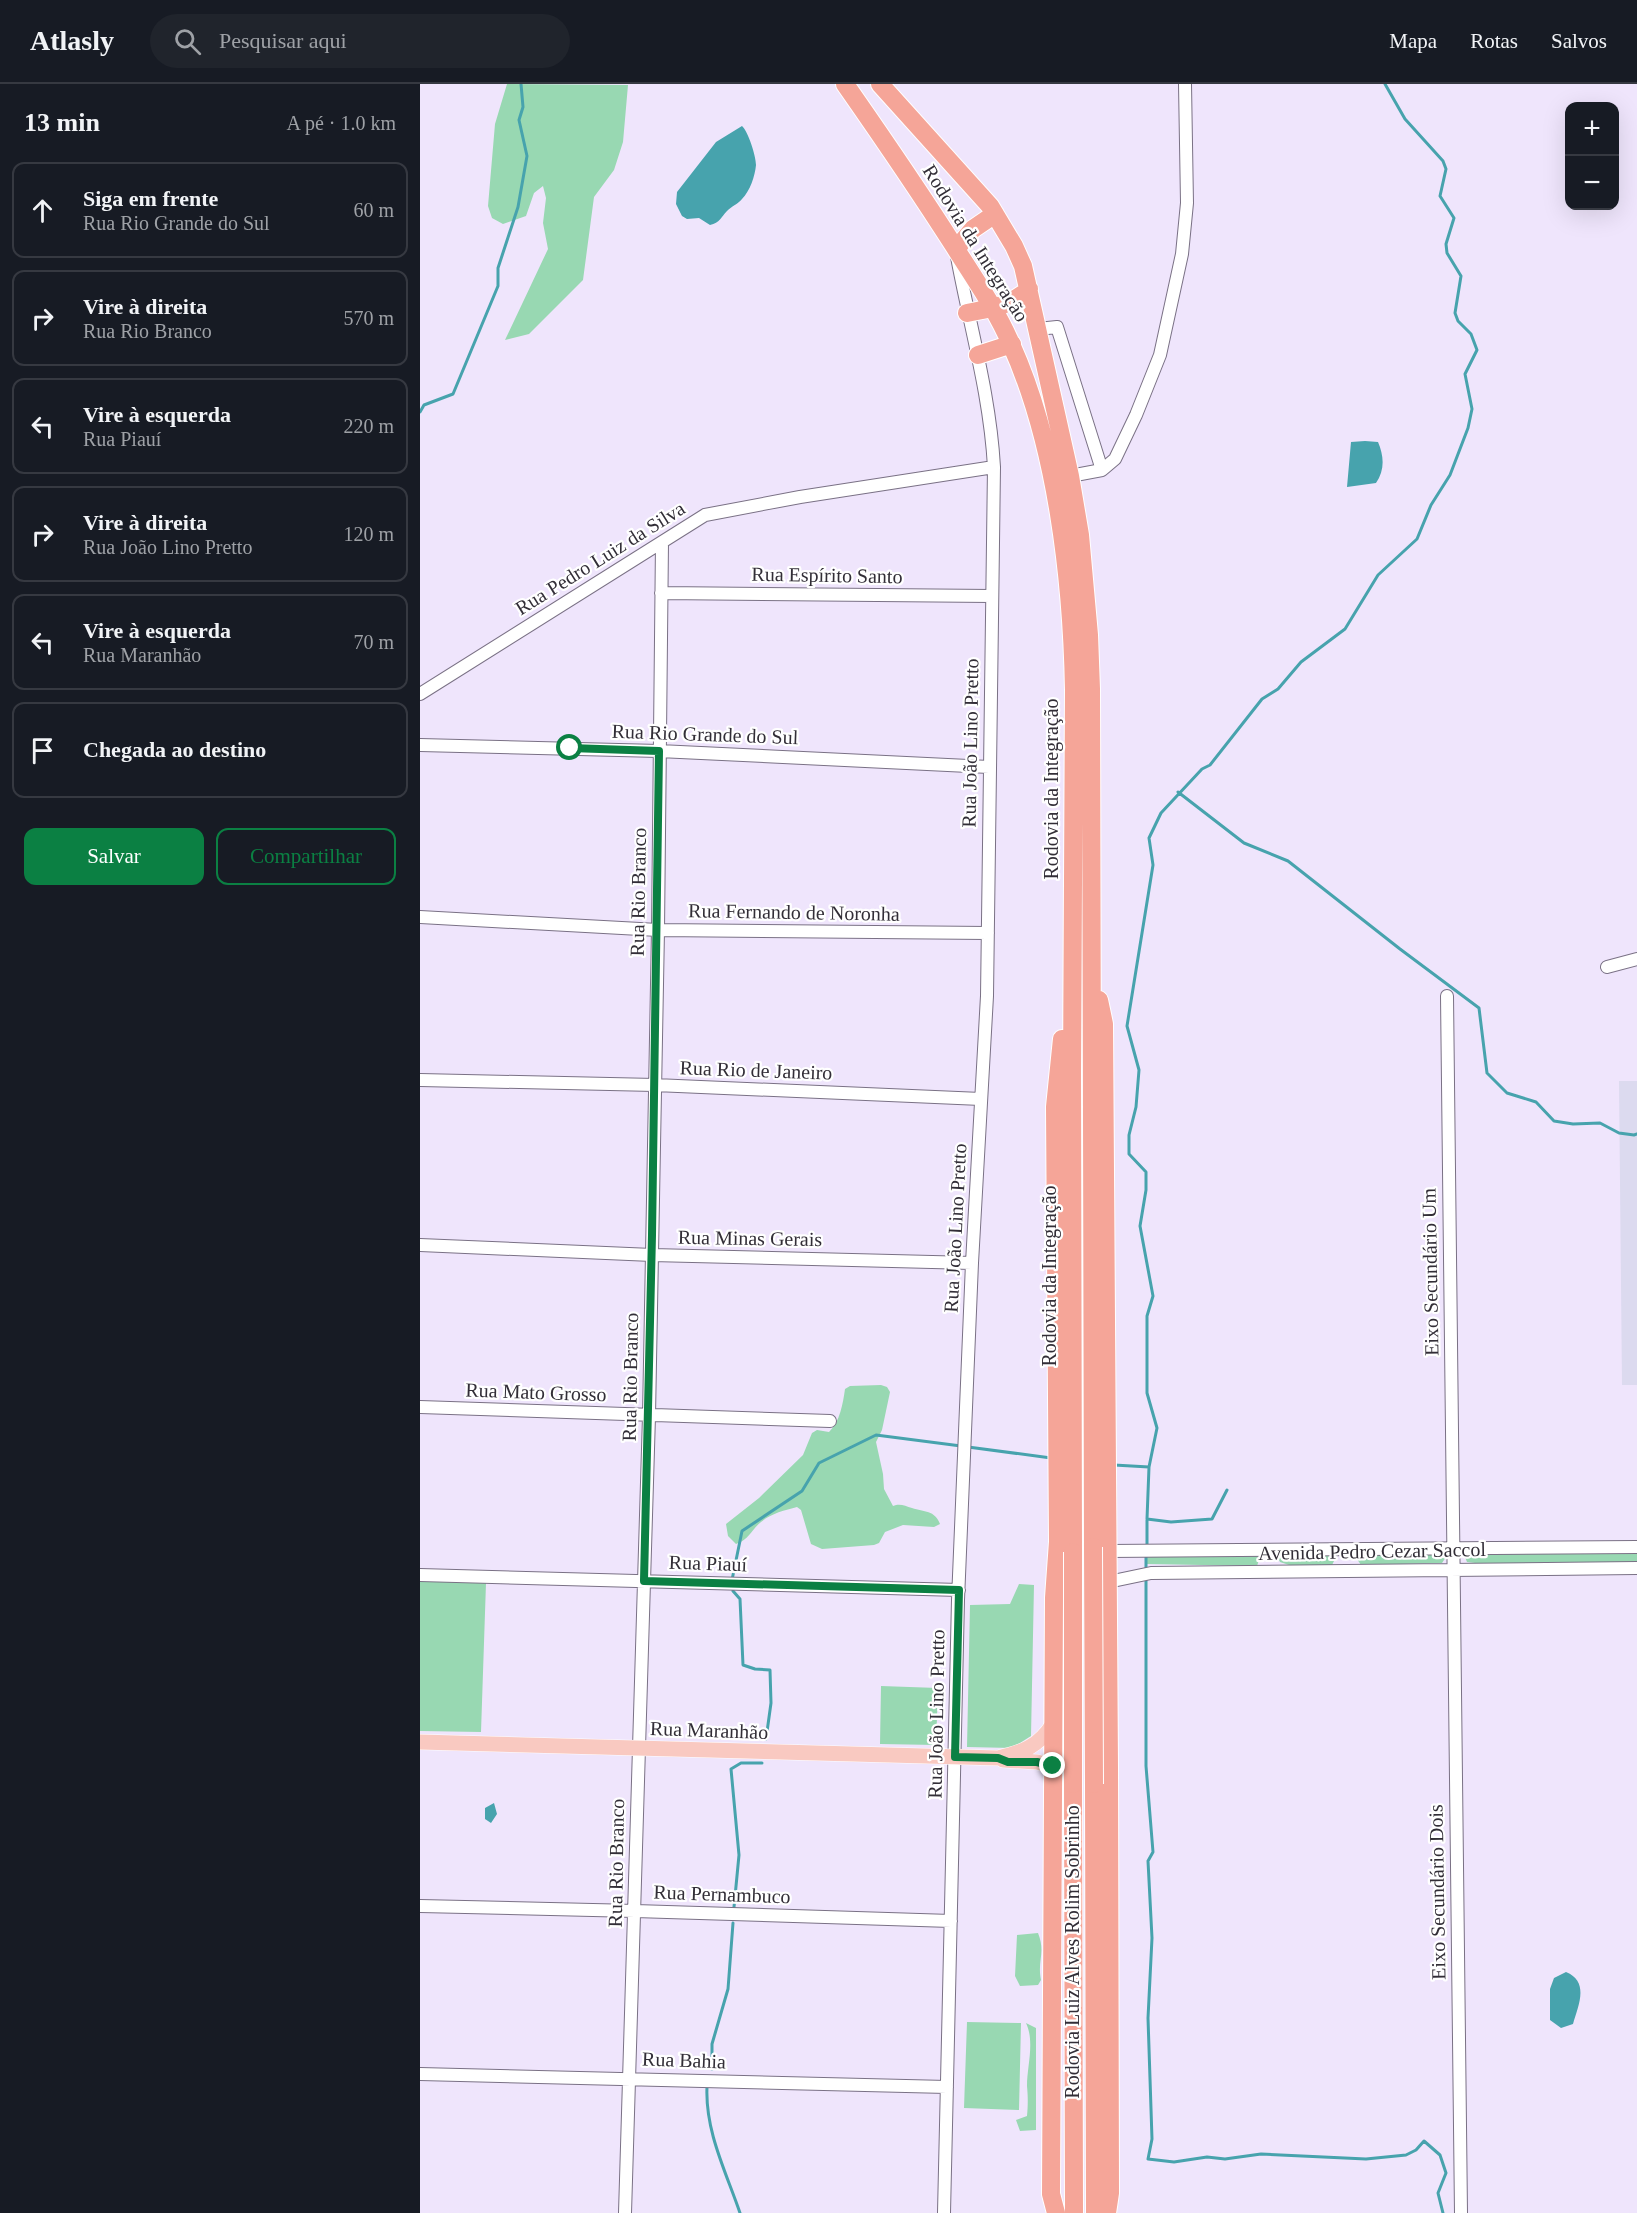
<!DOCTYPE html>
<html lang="pt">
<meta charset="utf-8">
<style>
:root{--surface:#171b24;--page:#20242c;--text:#f1f3f6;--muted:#9ea1a6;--line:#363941;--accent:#0b8043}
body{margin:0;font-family:Georgia,serif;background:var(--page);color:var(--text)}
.controls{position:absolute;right:18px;top:18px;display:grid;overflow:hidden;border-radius:12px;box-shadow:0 6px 24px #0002}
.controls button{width:54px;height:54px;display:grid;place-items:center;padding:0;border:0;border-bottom:2px solid var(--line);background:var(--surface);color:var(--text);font:30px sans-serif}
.stop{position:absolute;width:18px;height:18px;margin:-14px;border:4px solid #0b8043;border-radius:50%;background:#fff}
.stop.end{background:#0b8043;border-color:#fff;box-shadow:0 2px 6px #0008}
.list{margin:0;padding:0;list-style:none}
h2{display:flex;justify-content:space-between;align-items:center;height:78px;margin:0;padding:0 24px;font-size:26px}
h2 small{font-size:20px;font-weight:400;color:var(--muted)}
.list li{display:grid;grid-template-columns:39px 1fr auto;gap:18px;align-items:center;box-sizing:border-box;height:96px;margin:0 12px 12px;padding:0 12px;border:2px solid var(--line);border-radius:12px}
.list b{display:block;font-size:22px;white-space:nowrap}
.list p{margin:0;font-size:20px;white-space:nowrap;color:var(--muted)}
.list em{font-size:20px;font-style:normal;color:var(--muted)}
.actions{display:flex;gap:12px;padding:18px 24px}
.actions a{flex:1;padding:14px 0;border:2px solid var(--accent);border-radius:12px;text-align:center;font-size:21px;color:var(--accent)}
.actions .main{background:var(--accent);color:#fff}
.icon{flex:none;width:33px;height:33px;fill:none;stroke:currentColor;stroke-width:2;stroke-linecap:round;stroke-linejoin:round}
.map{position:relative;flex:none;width:1217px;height:2129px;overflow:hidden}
header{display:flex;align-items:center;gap:36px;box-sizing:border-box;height:84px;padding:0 30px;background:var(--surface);border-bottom:2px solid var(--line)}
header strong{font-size:28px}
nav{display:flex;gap:33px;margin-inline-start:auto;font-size:21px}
.search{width:420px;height:54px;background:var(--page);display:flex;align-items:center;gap:15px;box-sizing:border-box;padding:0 21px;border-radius:33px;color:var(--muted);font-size:22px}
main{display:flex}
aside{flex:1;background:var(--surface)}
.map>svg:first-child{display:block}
</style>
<header>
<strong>Atlasly</strong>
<div class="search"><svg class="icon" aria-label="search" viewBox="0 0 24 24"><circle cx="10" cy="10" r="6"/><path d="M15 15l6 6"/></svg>Pesquisar aqui</div>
<nav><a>Mapa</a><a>Rotas</a><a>Salvos</a></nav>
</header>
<main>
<aside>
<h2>13 min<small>A pé · 1.0 km</small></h2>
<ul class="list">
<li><svg class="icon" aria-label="ahead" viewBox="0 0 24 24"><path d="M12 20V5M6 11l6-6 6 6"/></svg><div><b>Siga em frente</b><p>Rua Rio Grande do Sul</p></div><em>60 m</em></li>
<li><svg class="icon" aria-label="right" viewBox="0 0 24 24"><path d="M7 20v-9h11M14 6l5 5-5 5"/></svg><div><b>Vire à direita</b><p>Rua Rio Branco</p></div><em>570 m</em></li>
<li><svg class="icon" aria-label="left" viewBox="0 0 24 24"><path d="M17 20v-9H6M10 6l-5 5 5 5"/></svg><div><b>Vire à esquerda</b><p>Rua Piauí</p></div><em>220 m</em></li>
<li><svg class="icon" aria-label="right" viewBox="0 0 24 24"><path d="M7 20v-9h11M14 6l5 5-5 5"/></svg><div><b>Vire à direita</b><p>Rua João Lino Pretto</p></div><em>120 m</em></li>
<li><svg class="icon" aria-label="left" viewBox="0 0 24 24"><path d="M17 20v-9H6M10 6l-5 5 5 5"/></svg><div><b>Vire à esquerda</b><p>Rua Maranhão</p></div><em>70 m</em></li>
<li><svg class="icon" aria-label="arrive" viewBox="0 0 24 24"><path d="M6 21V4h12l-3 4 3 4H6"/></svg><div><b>Chegada ao destino</b></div></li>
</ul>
<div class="actions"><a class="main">Salvar</a><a>Compartilhar</a></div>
</aside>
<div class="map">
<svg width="1217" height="2129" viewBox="0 0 1217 2129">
<rect width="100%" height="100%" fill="#efe5fc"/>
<!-- commercial -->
<path fill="#dcdaef" d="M1199,997H1217V1301H1202Z"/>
<!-- green -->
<path fill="#98d8b2" d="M87,0L208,1L203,58L194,86L174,113L163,196L109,250L85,256L128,165L123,139L126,114L123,102L114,109L106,132L83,140L72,134L68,122L75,40Z
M461,1301L467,1303L470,1308L462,1346L456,1358L463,1390L464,1405L473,1422C480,1419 485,1422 492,1424C504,1428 515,1426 520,1440L514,1443L483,1441L465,1448L459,1459L454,1461L402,1465L391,1460L381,1426L377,1423C365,1426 350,1430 341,1438C330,1447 330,1455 316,1460L308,1452L306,1440L339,1414L383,1371L392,1349L397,1346L409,1348C420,1338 423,1319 425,1305L430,1302Z
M1217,1469V1479H1055L1047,1478L1045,1473L1051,1470Z
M862,1470H913L915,1475L912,1481H869L860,1478L858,1474Z
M942,1470H1021L1026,1473L1022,1479L941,1481L937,1475Z
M727,1471H837L839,1476L837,1482L727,1480Z
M0,1497L66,1499L61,1648L0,1647Z
M599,1500L614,1501L611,1652L592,1664L547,1663L550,1521L590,1520Z
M461,1602L518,1604L516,1661L460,1660Z
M618,1849C626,1869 617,1876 621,1896L618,1901L600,1902L595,1892L597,1851Z
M547,1938L601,1939L599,2026L544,2024Z
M606,1939L616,1944V2046L600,2047L596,2036L607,2032C608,2021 608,2013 607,2002C607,1982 615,1958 606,1939Z"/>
<!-- water -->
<path fill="#47a3ad" d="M322,42C328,47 336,72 336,81C335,92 330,107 322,115C318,120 312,122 307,127C301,133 300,139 290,141L279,134L267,135L262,132L256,120L257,108L296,58Z
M945,357L958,358C964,372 965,386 956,399L927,403L931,358Z
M74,1719L77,1730L71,1739L65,1735V1724Z
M1146,1888C1170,1898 1158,1922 1153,1940L1141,1944L1130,1936V1905L1134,1894Z"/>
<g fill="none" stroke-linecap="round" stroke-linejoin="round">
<!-- stream -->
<path stroke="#47a3ad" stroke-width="3" d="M0,328L4,321L33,310L78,202V184L98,123L107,72L99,36L103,23L101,0
M758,708L824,759L868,777L980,865L1059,924L1067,989L1087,1009L1116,1018L1134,1037L1153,1040L1180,1039L1199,1049L1214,1051L1217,1050
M548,1363L631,1374
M694,1381L729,1383
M807,1406L792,1435L751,1438L727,1435L729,1383L737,1344L727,1309V1232L733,1212L720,1142L726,1106V1088L709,1070V1051L716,1023L719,986L707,942L733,781L729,754L741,729L782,685L790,681L842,615L858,605L881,578L925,545L958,491L997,455L1011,421L1030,391L1048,344L1052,325L1045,290L1057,266L1051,250L1038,237L1035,229L1041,192L1027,169L1026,160L1034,134L1020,112L1026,85L1023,77L985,35L965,0
M727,1462V1436
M726,1486V1469
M726,1493V1682L733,1768L728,1777L732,1854L728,1934L732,2055L728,2075L754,2078L787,2073L805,2075L841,2070L946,2075L986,2071L996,2066L1004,2057L1020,2071L1026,2089L1018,2109L1023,2129
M312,1496L322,1447L382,1407L399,1379L456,1351L541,1362
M313,1507L320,1515L323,1581L335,1585L350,1586L351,1619L346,1655
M314,1823L319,1771L311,1685L321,1679H342
M292,1985V1960L308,1905L313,1839
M287,2003C285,2047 306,2088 320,2129"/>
<defs>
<path id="minor" d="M618,245L637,243L682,386
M650,392L682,386L695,375L716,331L740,271L762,170L767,119L765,0
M241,509L572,512
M0,610L285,431L380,413L574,383
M0,661L239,667L569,683
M0,833L238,846L568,849
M1187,883L1217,875
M1027,912L1041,2129
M0,996L235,1001L561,1015
M0,1161L232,1171L552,1179
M0,1323L410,1337
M688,1467L1217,1463
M0,1491L539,1506
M688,1498L731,1489L1217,1484
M0,1822L215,1827L531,1837
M0,1990L527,2003
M205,2129L229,1332L238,846L242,458
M524,2129L538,1516L552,1179L567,912L574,383C570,311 550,243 537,173"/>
<path id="major" d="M0,1658L578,1674C603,1668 618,1663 633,1640
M583,1676L617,1678L633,1682"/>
<path id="highway" d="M425,0C462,53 499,107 534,162C554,194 576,225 591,260C637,362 652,496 654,606L652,990L653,1468
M460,0L570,122L594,162L603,182L650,392L660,451L669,551L671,605L673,1463
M536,165L553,145L575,130
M547,229C571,224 591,222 609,205
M558,271L592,260
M679,916L684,940L689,1683L690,2109L687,2129
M653,1700L654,2129
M674,1700L675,2129
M636,2129L631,2110L634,1514L638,1458L635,1023L642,955"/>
</defs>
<!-- minor casing -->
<use href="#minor" stroke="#7a7185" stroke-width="14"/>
<!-- major casing -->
<use href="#major" stroke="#fff" stroke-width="16"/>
<!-- highway casing -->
<use href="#highway" stroke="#fff" stroke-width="20"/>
<!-- minor -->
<use href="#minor" stroke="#fff" stroke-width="12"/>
<!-- major -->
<use href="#major" stroke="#f9c9c1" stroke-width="15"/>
<!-- highway -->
<use href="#highway" stroke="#f5a598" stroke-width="18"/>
<defs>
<path id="highway-bridge" d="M673,1463L674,1700
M653,1468V1700"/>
</defs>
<!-- highway-bridge casing -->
<use href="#highway-bridge" stroke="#fff" stroke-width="20" stroke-linecap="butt"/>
<!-- highway-bridge -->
<use href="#highway-bridge" stroke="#f5a598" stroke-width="18"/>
</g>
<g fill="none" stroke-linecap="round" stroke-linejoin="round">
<!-- route -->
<path stroke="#0b8043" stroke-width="8" d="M150,664L239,667L232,1151L224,1497L539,1506L535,1673L578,1674L588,1678H617L633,1682"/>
</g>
<g text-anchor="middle" stroke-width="4.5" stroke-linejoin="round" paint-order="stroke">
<!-- street labels -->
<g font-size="20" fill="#322e37" stroke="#fff">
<text transform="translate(556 159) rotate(58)" y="7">Rodovia da Integração</text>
<text transform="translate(180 474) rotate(-32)" y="7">Rua Pedro Luiz da Silva</text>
<text transform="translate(407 491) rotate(1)" y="7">Rua Espírito Santo</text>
<text transform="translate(285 650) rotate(2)" y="7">Rua Rio Grande do Sul</text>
<text transform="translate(550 659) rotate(-89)" y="7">Rua João Lino Pretto</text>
<text transform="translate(631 705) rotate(-90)" y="7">Rodovia da Integração</text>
<text transform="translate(218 808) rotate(-89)" y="7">Rua Rio Branco</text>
<text transform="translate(374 828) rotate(1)" y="7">Rua Fernando de Noronha</text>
<text transform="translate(336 986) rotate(2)" y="7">Rua Rio de Janeiro</text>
<text transform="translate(535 1144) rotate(-87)" y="7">Rua João Lino Pretto</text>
<text transform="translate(330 1154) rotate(1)" y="7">Rua Minas Gerais</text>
<text transform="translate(1010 1188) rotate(-91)" y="7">Eixo Secundário Um</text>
<text transform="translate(629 1192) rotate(-90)" y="7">Rodovia da Integração</text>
<text transform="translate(210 1293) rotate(-89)" y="7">Rua Rio Branco</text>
<text transform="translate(116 1308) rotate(2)" y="7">Rua Mato Grosso</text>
<text transform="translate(952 1467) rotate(-1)" y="7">Avenida Pedro Cezar Saccol</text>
<text transform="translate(288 1479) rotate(2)" y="7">Rua Piauí</text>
<text transform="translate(516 1630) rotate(-89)" y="7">Rua João Lino Pretto</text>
<text transform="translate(289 1646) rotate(2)" y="7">Rua Maranhão</text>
<text transform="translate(196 1779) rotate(-89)" y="7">Rua Rio Branco</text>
<text transform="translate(1017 1808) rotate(-91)" y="7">Eixo Secundário Dois</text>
<text transform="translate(302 1810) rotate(2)" y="7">Rua Pernambuco</text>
<text transform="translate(652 1868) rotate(-90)" y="7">Rodovia Luiz Alves Rolim Sobrinho</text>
<text transform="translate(264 1976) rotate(2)" y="7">Rua Bahia</text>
</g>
</g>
</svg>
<div class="controls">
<button>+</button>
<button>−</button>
</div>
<div class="stop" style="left:150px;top:664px"></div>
<div class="stop end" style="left:633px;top:1682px"></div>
</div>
</main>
